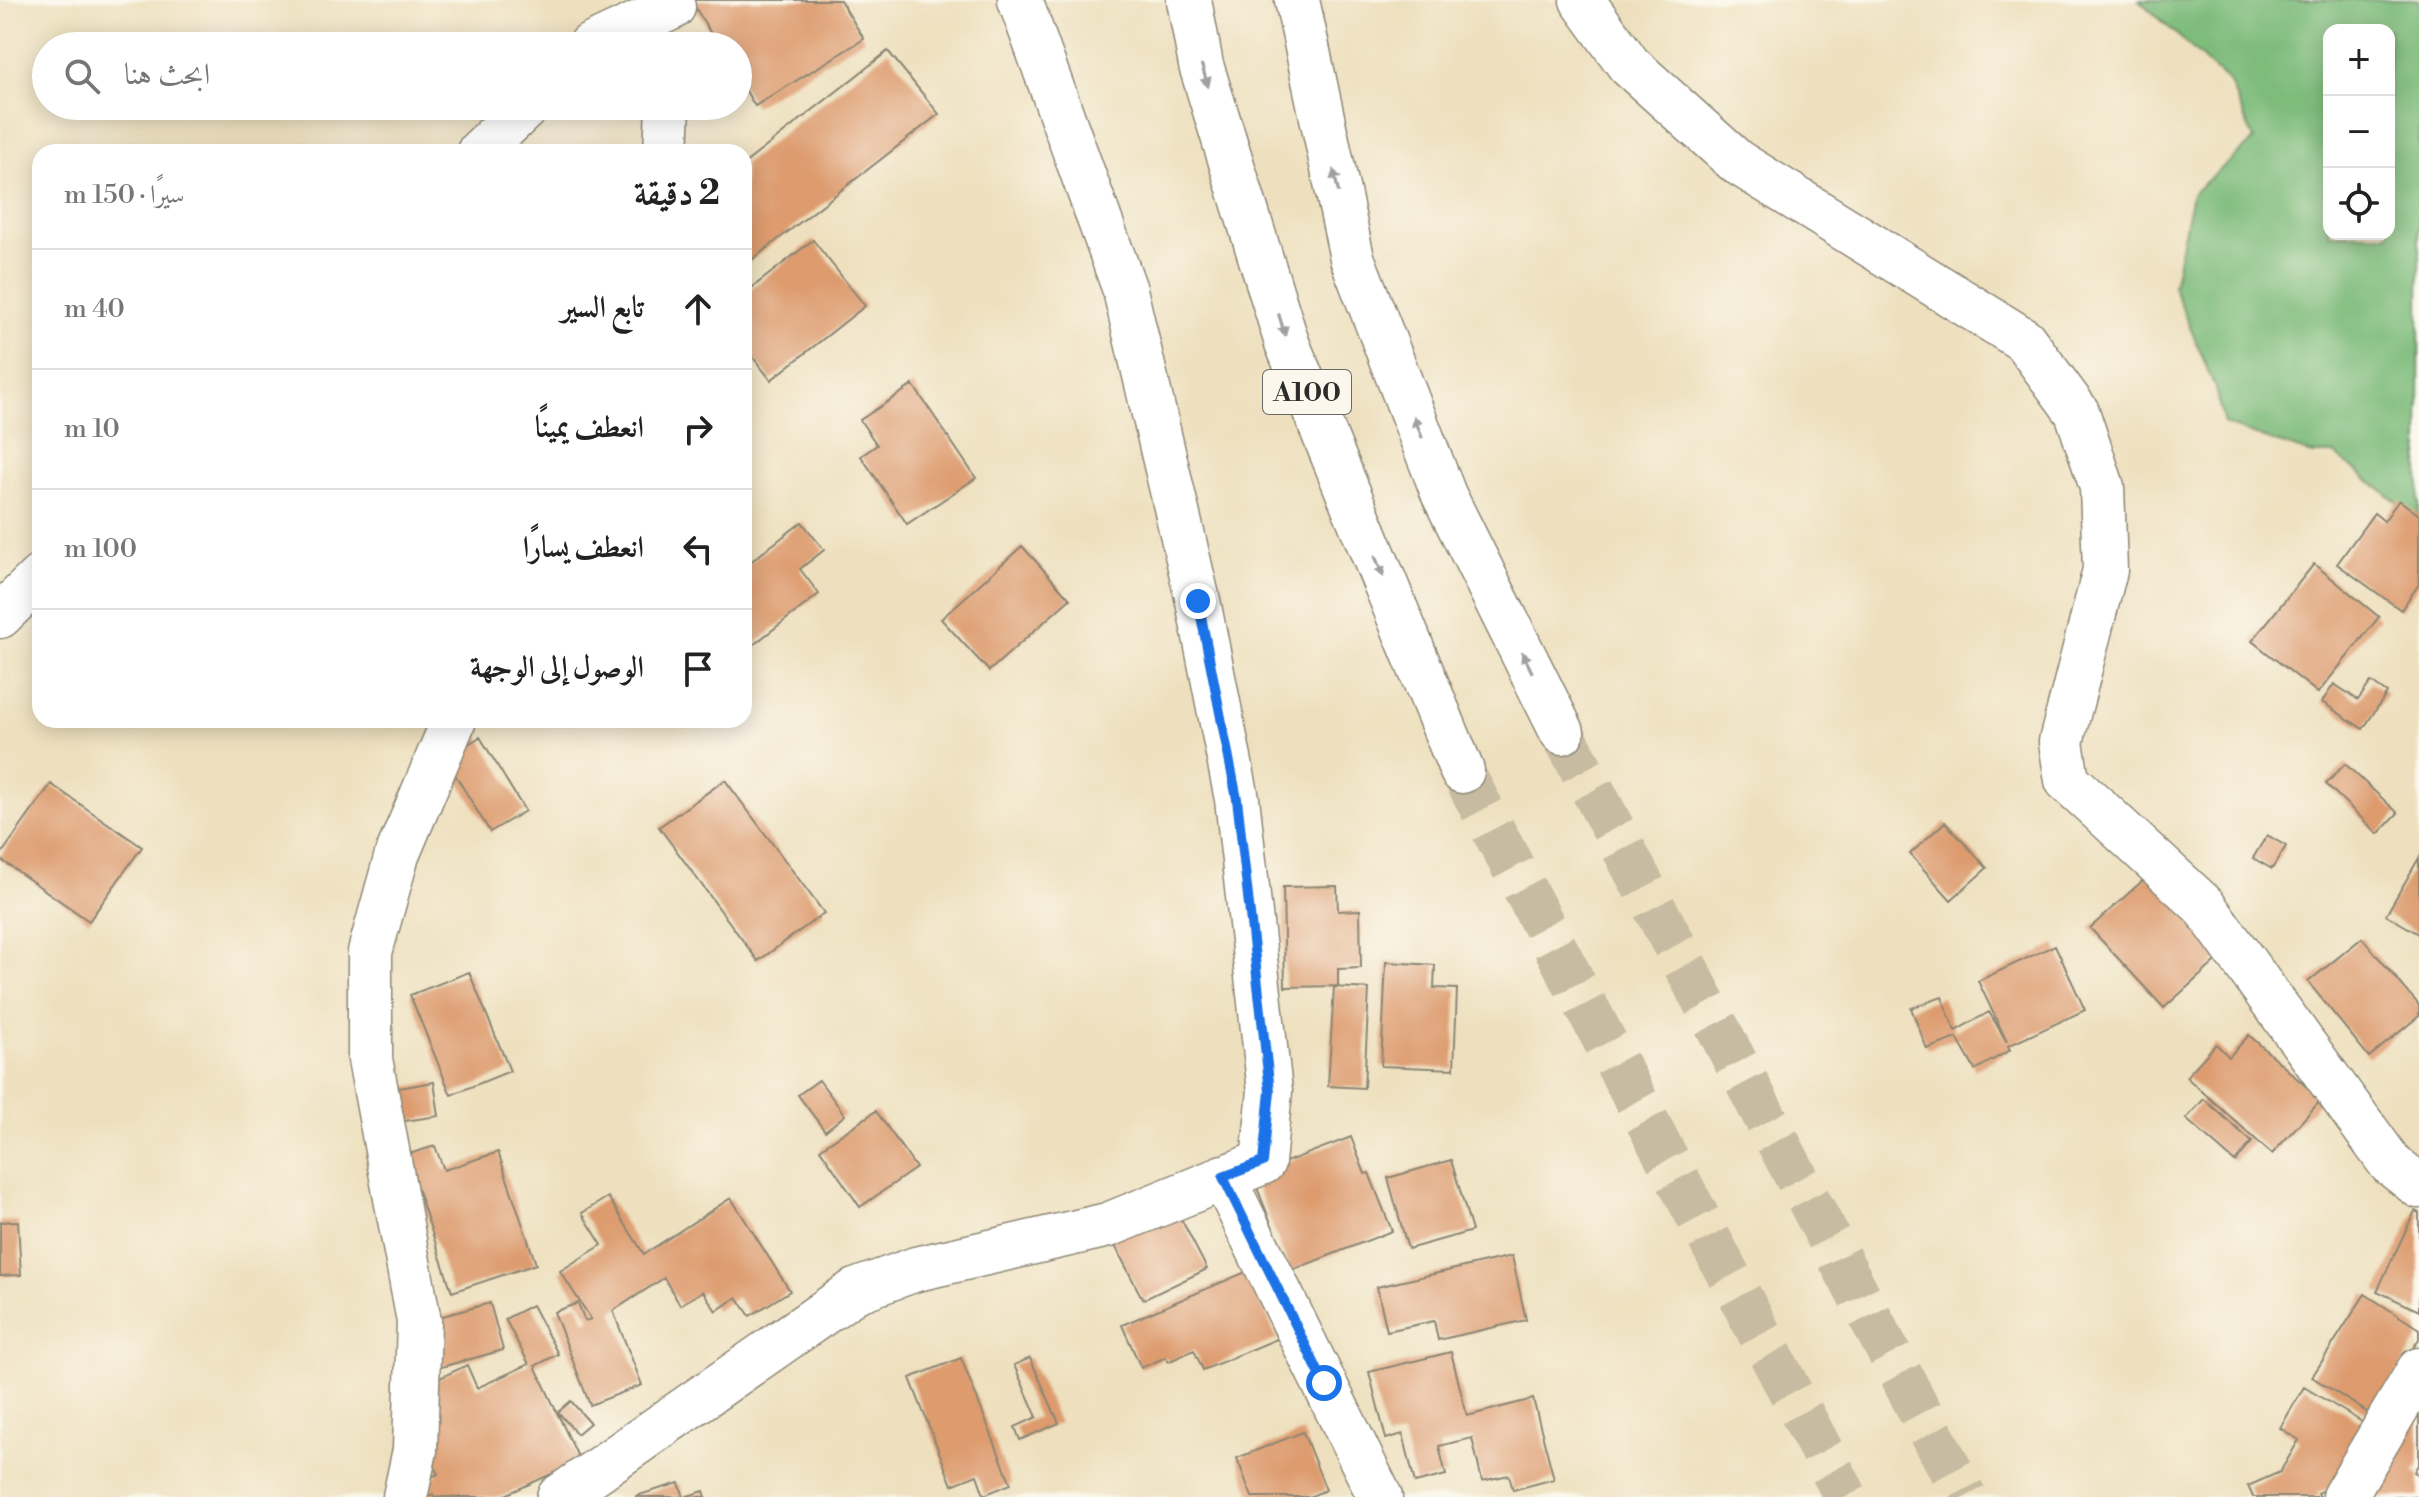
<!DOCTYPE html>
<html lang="ar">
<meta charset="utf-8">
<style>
:root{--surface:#fff;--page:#f6f6f6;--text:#222;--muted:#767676;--line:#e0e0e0}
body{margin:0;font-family:"Libre Bodoni",Amiri,serif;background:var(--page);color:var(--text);direction:rtl}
.controls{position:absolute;right:24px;top:24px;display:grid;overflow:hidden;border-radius:16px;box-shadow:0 4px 20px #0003}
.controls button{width:72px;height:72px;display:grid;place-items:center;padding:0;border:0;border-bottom:2px solid var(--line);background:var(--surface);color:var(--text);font:40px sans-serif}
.stop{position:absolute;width:24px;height:24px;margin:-18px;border:6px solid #1a73e8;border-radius:50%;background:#fff}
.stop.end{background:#1a73e8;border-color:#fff;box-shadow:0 2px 8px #0008}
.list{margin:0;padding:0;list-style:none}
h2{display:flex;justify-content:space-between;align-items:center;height:104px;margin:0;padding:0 32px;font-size:34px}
h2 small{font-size:26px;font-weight:400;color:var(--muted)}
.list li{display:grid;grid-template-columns:52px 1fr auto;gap:24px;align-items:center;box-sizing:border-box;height:120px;padding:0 32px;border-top:2px solid var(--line)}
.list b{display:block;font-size:30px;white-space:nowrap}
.list em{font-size:26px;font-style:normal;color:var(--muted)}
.icon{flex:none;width:44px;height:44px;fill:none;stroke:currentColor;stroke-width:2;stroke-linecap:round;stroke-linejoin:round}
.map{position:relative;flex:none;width:2419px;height:1497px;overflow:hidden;direction:ltr}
.search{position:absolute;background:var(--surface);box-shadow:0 4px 20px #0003;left:32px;top:32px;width:720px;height:88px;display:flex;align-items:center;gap:20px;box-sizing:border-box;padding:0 28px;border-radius:44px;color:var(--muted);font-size:30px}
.panel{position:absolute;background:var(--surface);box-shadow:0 4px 20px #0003;left:32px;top:144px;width:720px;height:584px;border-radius:24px;direction:rtl}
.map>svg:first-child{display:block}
</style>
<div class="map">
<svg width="2419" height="1497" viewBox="0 0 2419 1497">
<rect width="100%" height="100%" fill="#fbf7ec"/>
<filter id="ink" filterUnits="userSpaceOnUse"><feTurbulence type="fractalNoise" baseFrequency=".0125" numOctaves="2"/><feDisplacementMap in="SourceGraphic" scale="16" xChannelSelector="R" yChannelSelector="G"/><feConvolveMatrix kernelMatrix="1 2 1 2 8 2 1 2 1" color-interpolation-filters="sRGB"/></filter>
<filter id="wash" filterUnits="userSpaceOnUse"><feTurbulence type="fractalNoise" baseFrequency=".006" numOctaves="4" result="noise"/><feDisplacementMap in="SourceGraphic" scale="32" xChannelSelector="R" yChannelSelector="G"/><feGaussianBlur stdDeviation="1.8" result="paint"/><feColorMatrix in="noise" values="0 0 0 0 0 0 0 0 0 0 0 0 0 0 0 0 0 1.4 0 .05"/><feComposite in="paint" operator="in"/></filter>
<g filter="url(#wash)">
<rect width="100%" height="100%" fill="#eee0be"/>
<!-- forest -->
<path fill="#7ebc7c" stroke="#547454" stroke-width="2" fill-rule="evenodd" d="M2139,0H2419V518L2334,454H2311L2224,424L2214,385L2173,286L2192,194L2254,140L2230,83ZM2329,30H2389V234H2329Z"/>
<g id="blocks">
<!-- building -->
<path fill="#dd9b6e" d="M691,0H840L864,39L755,106L738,78V46H718Z
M888,51L939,114L744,266V164Z
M813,240L865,306L771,380L744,346V321L749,318L744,312V294Z
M913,385L976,478L907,524L861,456L877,445L860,420Z
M2399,500L2419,515V584L2401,610L2337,564L2374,513L2384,521Z
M802,522L824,550L800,569L819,594L744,652V567Z
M1022,546L1070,599L989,671L941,619Z
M2314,564L2379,617L2318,693L2252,641Z
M2371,682L2387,693L2363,729L2322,702L2334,684L2358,700Z
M480,737L525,811L490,832L445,758Z
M2345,764L2398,813L2378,834L2326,784Z
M725,780L824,913L758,961L659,827Z
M51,784L142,847L89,921L0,859V856Z
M1945,822L1987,868L1951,900L1910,854Z
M2267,835L2286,846L2272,869L2253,858Z
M2419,858V934L2386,915Z
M2150,874L2224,954L2164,1008L2090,928Z
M1337,886L1338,911L1360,910L1361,968L1338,969V986L1285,987L1283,887Z
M2362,938L2419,1005V1016L2369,1057L2308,982Z
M2055,945L2085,1010L2008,1046L2010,1050L1975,1070L1957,1038L1927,1049L1911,1008L1942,997L1955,1031L1989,1012L2007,1042L1978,981Z
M1386,962L1435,965L1434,988L1457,989L1454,1069L1381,1066Z
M469,972L510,1071L451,1095L410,995Z
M1334,987L1369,989L1364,1088L1328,1086Z
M2249,1035L2321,1100L2272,1154L2186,1077L2216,1044L2229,1057Z
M819,1080L845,1115L825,1131L798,1095Z
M434,1082L439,1116L397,1122L393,1089Z
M2204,1099L2252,1142L2235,1162L2186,1119Z
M876,1111L916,1168L860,1207L820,1149Z
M1351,1137L1365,1174L1369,1173L1392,1231L1290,1271L1252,1175Z
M435,1146L444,1170L498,1152L536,1264L452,1292L406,1155Z
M1451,1160L1472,1231L1408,1249L1388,1178Z
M608,1197L644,1254L731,1198L790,1291L750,1316L737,1297L716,1311L703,1291L680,1305L664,1278L613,1311L642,1385L590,1405L554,1312L578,1303L585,1321L591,1319L560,1271L602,1245L582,1213Z
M1174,1205L1207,1269L1143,1300L1110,1236Z
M2415,1211L2419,1213V1311L2377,1291Z
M18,1221L21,1275L0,1276V1222Z
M1512,1256L1526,1320L1438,1340L1434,1321L1387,1331L1377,1287Z
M1248,1271L1277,1339L1203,1370L1194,1350L1168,1362L1166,1357L1141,1368L1122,1325Z
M2365,1294L2419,1329V1339L2370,1414L2312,1377Z
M490,1303L503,1350L434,1369L421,1322Z
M532,1305L558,1354L535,1366L580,1461L501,1497H434L433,1494L426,1497L409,1488L438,1474L402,1396L467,1365L477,1388L529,1364L505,1319Z
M1451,1352L1467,1416L1533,1399L1554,1479L1513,1490L1509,1475L1482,1481L1472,1438L1439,1446L1446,1475L1415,1483L1403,1434L1386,1439L1369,1372Z
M961,1358L1011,1484L984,1495L977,1475L952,1485L910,1378Z
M1030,1358L1059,1423L1020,1440L1015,1427L1037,1417L1014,1365Z
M2419,1380V1463L2414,1472L2419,1475V1497H2356Z
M2304,1387L2372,1428L2338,1484L2317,1493L2319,1497H2253L2248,1486L2280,1472L2299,1440L2280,1428Z
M571,1401L590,1423L577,1434L558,1412Z
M1303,1432L1326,1490L1309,1497H1252L1237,1458Z
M679,1483L684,1497H636V1496Z
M704,1491L706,1497H687V1496Z"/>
</g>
</g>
<g filter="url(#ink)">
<use href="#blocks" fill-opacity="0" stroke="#8c8674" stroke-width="2"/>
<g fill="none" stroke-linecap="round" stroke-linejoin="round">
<!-- highway-tunnel -->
<path stroke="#c7bca1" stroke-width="44" stroke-dasharray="44 22" stroke-linecap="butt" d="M1562,732L1965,1497
M1462,771L1846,1497"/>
<defs>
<path id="minor" d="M1582,0L1629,65L1737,162L2024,340L2077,412L2102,487L2105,570L2061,742L2067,780L2203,905L2390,1163L2419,1186
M590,46L673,7
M479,152L527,106
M666,152L668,106
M0,616L40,577
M1223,1177L1380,1497
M405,1497L415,1450L419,1321L370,1059V952L397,855L454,720
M559,1497L855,1291L916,1269L1108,1225L1263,1162L1270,1091L1237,799L1198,601L1125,290L1020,0
M2344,1497L2419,1370"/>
<path id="highway" d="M1189,0L1201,65L1287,343L1462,771
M1297,0L1352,258L1444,495L1562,732"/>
</defs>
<!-- minor casing -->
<use href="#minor" stroke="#8c8674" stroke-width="47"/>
<!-- highway casing -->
<use href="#highway" stroke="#8c8674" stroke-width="47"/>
<!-- minor -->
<use href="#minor" stroke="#fff" stroke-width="44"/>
<!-- highway -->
<use href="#highway" stroke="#fff" stroke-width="44"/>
</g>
<!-- one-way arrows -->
<defs><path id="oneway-solid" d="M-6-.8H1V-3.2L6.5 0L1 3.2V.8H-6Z" transform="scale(2)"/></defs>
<g fill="#a0a0a0">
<use href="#oneway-solid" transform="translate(1205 76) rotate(73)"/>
<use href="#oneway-solid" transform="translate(1336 181) rotate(-102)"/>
<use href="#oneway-solid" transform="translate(1282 325) rotate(73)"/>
<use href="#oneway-solid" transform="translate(1418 427) rotate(-111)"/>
<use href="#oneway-solid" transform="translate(1379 566) rotate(68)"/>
<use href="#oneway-solid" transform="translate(1527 662) rotate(-116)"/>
</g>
</g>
<g fill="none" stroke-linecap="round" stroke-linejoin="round" filter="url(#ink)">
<!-- route -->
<path stroke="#1a73e8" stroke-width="10" d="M1198,601L1237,799L1270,1091L1263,1162L1223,1177L1324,1383"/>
</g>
<g text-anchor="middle" stroke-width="7" stroke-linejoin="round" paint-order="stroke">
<!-- shield labels -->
<rect fill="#fbf7ec" stroke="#696865" stroke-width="2" x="1263" y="370" width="88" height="44" rx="6"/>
<g font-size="26" font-weight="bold" fill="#2b2b2b">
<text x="1307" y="401">A100</text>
</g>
</g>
</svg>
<div class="controls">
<button>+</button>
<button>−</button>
<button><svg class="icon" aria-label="locate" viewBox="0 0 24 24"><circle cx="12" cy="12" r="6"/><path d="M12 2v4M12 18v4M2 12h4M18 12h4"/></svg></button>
</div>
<div class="stop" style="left:1324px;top:1383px"></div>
<div class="stop end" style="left:1198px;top:601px"></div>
<div class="search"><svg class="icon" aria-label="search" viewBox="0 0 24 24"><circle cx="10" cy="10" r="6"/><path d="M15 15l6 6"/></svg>ابحث هنا</div>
<section class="panel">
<h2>2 دقيقة<small>سيرًا · 150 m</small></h2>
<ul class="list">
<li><svg class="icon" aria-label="ahead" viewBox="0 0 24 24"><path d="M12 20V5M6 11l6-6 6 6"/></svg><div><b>تابع السير</b></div><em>40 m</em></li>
<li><svg class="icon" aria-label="right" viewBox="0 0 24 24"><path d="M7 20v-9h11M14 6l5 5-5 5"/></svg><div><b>انعطف يمينًا</b></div><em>10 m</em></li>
<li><svg class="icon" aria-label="left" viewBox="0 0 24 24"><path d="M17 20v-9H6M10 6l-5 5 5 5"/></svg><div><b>انعطف يسارًا</b></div><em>100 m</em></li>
<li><svg class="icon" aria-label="arrive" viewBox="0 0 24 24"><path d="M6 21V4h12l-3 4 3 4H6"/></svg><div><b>الوصول إلى الوجهة</b></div></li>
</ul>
</section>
</div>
